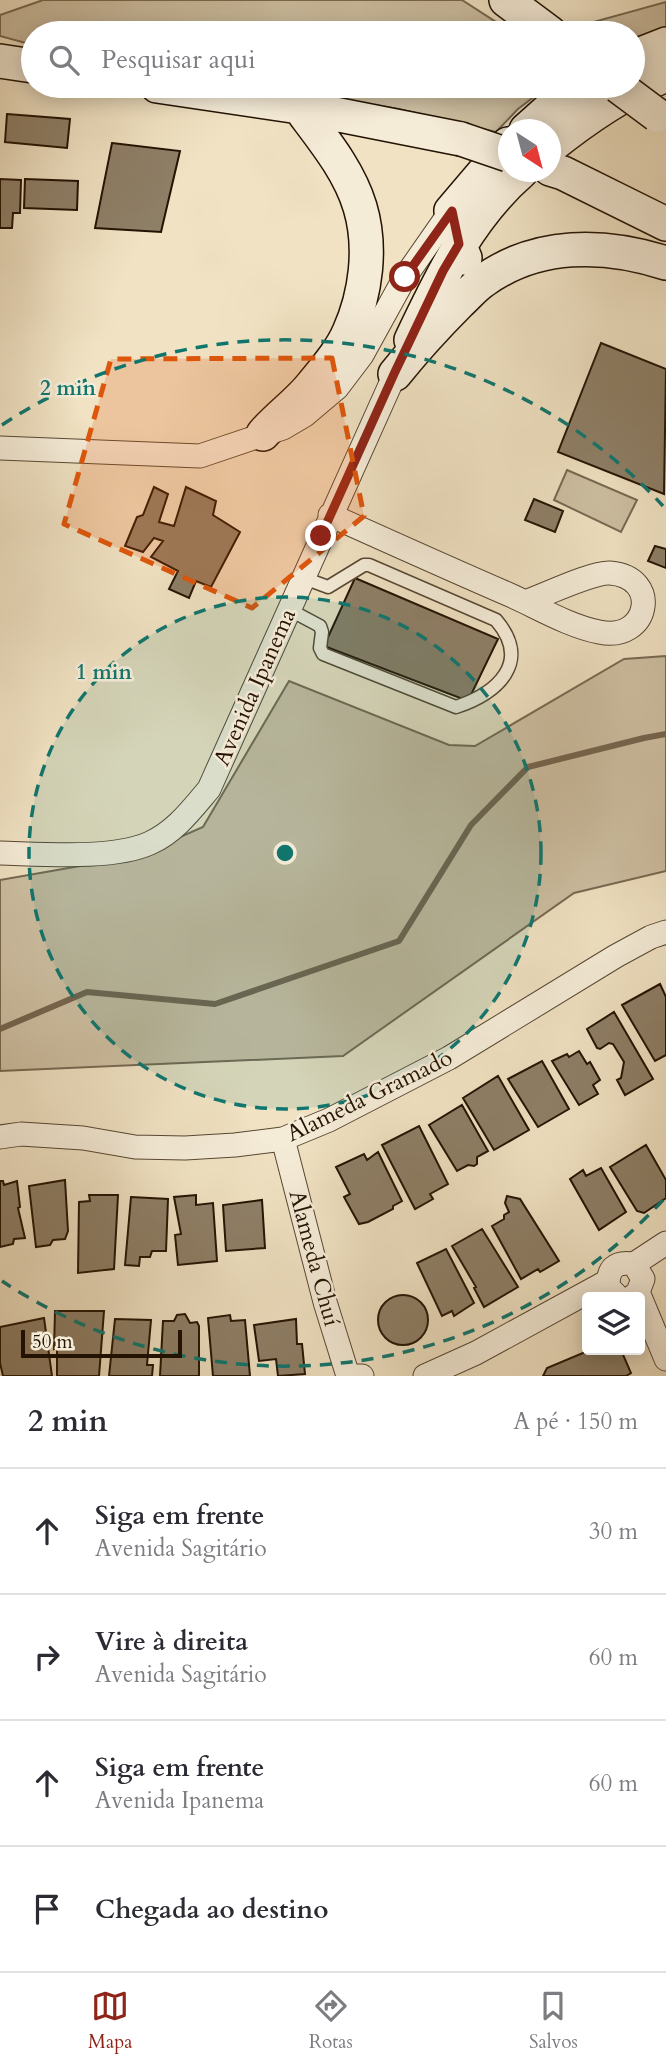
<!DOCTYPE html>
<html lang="pt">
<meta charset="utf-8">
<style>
:root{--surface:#fff;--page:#f2f2f3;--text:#2b2b33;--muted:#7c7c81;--line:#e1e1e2;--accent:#8f2418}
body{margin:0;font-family:Cardo,serif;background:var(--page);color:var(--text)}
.controls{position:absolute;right:21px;bottom:21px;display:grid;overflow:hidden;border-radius:7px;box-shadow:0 4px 18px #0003}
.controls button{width:63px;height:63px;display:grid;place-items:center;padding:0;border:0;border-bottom:2px solid var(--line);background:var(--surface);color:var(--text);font:35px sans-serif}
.compass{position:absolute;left:498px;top:119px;width:63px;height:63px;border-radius:50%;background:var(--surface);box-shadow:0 4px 18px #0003;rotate:144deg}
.scale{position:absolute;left:21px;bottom:18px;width:161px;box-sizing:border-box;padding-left:7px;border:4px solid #241303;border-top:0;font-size:19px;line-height:24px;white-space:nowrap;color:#241303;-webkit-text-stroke:5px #f5ecd8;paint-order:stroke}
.stop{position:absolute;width:21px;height:21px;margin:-16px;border:5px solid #8f2418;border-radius:50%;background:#fff}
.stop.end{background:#8f2418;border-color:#fff;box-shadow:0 2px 7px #0008}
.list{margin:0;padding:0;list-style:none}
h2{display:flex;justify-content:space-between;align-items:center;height:91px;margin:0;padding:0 28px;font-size:30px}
h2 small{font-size:23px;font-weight:400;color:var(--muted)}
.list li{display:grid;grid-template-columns:46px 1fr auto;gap:21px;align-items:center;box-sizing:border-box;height:126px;padding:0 28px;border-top:2px solid var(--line)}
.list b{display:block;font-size:26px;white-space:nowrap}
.list p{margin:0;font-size:23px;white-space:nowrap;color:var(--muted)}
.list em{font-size:23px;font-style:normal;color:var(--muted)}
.icon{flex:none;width:38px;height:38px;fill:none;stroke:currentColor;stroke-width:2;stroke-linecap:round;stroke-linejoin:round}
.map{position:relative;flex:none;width:666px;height:1376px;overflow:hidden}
.search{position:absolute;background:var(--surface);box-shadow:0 4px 18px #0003;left:21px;right:21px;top:21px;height:77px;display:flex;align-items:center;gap:18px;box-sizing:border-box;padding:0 24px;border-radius:38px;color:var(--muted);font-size:26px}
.sheet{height:595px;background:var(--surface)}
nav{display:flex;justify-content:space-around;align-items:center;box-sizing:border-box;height:98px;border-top:2px solid var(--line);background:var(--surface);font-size:19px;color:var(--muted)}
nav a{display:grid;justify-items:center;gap:4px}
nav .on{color:var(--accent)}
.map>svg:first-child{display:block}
</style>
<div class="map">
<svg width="666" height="1376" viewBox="0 0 666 1376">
<rect width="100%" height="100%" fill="#f0e2c3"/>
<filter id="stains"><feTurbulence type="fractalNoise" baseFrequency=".00286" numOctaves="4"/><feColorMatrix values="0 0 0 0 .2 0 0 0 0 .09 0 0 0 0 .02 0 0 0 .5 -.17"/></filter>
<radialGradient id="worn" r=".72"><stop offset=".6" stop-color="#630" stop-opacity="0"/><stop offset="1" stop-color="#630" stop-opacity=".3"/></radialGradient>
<!-- green -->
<path fill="#cdbfa2" stroke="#786952" stroke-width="2" d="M43,0H462L513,33H33V45L0,36V15Z
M666,2V30L633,38V33H601L586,24Z
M256,86H548L518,109L496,132L399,109Z
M567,470L637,500L621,532L554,500Z
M666,656V871L574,893L343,1056L0,1071V880L137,856L203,827L289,681L449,745L475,746L624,659Z"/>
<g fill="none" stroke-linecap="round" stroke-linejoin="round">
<!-- stream -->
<path stroke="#75654f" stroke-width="6" d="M0,1029L87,992L215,1004L399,941L471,825L528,767L644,738L666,734"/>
</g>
<!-- building -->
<path fill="#8e7f67" stroke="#241303" stroke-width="2" d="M7,114L70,119L67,148L5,142Z
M112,143L180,151L161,232L95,228Z
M0,179L21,180L20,213H13L12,228H0Z
M25,179L78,181L77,210L24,208Z
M601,343L666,369L664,494L558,452Z
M154,487L168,494L159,522L174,526L186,487L216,501L213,515L240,532L211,587L196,581L189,598L169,589L178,571L151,557L163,541L154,538L143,552L125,546L137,517L143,515Z
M534,499L563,511L555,532L525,520Z
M655,546L666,549V568L648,561Z
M355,578L498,639L468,701L324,646Z
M660,984L666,997V1055L655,1061L622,1005Z
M614,1012L653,1079L625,1095L617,1080L621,1078L624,1062L613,1044L609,1043L600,1049L597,1048L587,1029Z
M579,1051L587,1064L590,1062L600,1080L593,1085L598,1094L579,1105L552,1061L567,1054L569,1057Z
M542,1061L569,1109L538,1127L508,1079Z
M498,1076L529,1130L494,1150L463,1098Z
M462,1105L488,1151L477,1157V1164L474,1166L468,1165L457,1171L429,1125Z
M419,1126L448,1184L430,1194L433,1199L415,1209L382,1145Z
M646,1145L666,1180V1198L644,1213L637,1211L610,1167Z
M378,1152L402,1201L393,1206V1209L368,1222L359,1224L344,1197L350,1194L336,1167L364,1154L367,1160Z
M601,1168L626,1212L599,1230L570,1179L583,1170L586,1176Z
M65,1180L68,1231L65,1239L53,1240L50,1245L36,1247L29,1186Z
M0,1181H3L4,1185L17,1181L20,1207L18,1208L25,1238L14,1239L13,1244L0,1247Z
M89,1195H118L114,1269L78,1273L79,1202L90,1201Z
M196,1195V1205L213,1203L217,1261L178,1265L175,1235L181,1234L174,1197Z
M507,1196L520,1199L559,1261L540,1272L538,1269L521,1279L492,1226L504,1219V1215L509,1212L505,1203Z
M131,1197L168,1199L166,1251H152L150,1257H140L139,1266L125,1265Z
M262,1200L265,1248L226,1251L223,1205Z
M482,1229L518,1287L484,1307L474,1288L476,1287L452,1246Z
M446,1249L474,1303L454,1316L452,1311L442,1316L417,1263Z
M378 1320a25 25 0 1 1 50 0a25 25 0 1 1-50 0Z
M55,1311H104L99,1376H57V1348L54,1349Z
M185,1314L190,1323L197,1322L199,1326V1376H160L163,1321H174L177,1315Z
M230,1315L231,1321L245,1320L250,1376H213L208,1318Z
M44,1318L52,1376H3L0,1363V1327Z
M115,1319L151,1320L147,1365H153L152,1376H109Z
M296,1319L297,1344H302L305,1374L278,1376L276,1359L259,1361L254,1325Z
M590,1350H621L631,1373L626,1376H543L547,1368Z"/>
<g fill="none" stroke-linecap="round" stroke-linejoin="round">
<defs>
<path id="lane" d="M288,609L320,626L322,632L320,648L323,654L456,707C498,693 532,662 496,620L369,565H364L328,587L304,578"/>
<path id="street" d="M0,448L200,456L283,428L305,415L337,388L362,355L405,277L451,211
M330,515C390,542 450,569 510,595C539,608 569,626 599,632C649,643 662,577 610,573C592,572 545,595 525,602
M0,853C41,854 113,860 150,843C175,832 192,809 209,789L395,374
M0,1137L21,1134L83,1138L135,1147L185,1148L235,1145L283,1139L329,1120L449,1058L616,956L651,937L666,932
M283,1139L325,1302L348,1376H362
M634,1264L666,1243
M638,1292L666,1359
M618,1297L608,1287C608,1269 614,1261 634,1264L643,1279L638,1292L632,1297
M425,1376L476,1353L608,1281"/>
<path id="secondary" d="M506,0L550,33
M633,57L666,44
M0,61L33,66
M157,86L299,107L461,139
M526,130L564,96L580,86
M550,147C586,118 624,92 666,75
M550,169L563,173L666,224
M465,258L459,244L451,211L508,144
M411,340C440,279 469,217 521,172
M395,374C415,349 436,326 459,303C467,296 474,287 483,281C537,242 604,243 666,263
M263,434C278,416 298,403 312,385C325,369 341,351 349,332C366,294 372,247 360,207C349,170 322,138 299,107"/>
</defs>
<!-- lane casing -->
<use href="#lane" stroke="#574733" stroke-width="15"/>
<!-- street casing -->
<use href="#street" stroke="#574733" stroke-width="25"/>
<!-- secondary casing -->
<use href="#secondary" stroke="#241303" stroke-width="36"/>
<!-- lane -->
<use href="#lane" stroke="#f5ecd8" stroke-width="12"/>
<!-- street -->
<use href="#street" stroke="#f5ecd8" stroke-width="23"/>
<!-- secondary -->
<use href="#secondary" stroke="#f5ecd8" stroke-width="33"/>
<defs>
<path id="secondary-bridge" d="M618,86L657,115
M461,139L508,155"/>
</defs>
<!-- secondary-bridge casing -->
<use href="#secondary-bridge" stroke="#241303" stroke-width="36" stroke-linecap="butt"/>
<!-- secondary-bridge -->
<use href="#secondary-bridge" stroke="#f5ecd8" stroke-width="33"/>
</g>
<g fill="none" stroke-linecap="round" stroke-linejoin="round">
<!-- route -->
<path stroke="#8f2418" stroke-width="9" d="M321,536L394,374L443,271L459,244L452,211L405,277"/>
</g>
<!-- marked area -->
<path fill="#de560c" fill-opacity="0.2" stroke="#de560c" stroke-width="5" stroke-dasharray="14 9" stroke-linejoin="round" d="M332,358L364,516L252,608L64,524L111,359Z"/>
<!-- distance rings -->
<circle cx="285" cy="853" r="256" fill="#0f766e" fill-opacity=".12"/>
<g fill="none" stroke="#0f766e" stroke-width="3.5" stroke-dasharray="12 9">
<circle cx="285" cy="853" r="256"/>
<path d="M663 1200A513 513 0 0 1 2 1281M2 425A513 513 0 0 1 663 506"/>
</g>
<g text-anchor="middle" stroke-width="5" stroke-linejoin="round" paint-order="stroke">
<!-- street labels -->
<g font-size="23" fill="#241303" stroke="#f5ecd8">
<text transform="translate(254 687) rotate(-66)" y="8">Avenida Ipanema</text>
<text transform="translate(369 1095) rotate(-26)" y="8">Alameda Gramado</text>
<text transform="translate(315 1258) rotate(75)" y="8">Alameda Chuí</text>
</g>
</g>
<circle cx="285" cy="853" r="10" fill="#0f766e" stroke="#f5ecd8" stroke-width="3.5"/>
<g font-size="21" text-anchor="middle" font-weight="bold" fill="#0f766e" stroke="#f5ecd8" stroke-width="5" stroke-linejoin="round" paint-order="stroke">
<text x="68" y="395">2 min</text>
<text x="104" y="679">1 min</text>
</g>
<rect width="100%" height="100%" filter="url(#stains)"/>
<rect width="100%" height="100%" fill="url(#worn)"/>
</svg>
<div class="controls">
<button><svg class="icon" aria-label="layers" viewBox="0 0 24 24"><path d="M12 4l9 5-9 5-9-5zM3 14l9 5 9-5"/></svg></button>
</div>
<svg class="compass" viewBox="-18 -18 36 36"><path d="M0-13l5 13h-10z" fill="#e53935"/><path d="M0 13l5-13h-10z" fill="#7c7c81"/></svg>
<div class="scale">50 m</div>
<div class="stop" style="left:405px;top:277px"></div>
<div class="stop end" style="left:321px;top:536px"></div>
<div class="search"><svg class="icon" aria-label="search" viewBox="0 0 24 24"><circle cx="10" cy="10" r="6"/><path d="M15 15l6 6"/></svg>Pesquisar aqui</div>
</div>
<section class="sheet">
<h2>2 min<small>A pé · 150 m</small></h2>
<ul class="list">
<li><svg class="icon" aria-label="ahead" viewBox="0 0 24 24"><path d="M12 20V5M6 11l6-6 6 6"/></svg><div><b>Siga em frente</b><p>Avenida Sagitário</p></div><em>30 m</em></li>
<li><svg class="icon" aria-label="right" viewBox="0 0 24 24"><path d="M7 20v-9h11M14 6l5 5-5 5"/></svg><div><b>Vire à direita</b><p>Avenida Sagitário</p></div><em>60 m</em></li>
<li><svg class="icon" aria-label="ahead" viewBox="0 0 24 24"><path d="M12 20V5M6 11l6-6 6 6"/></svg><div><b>Siga em frente</b><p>Avenida Ipanema</p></div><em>60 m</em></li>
<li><svg class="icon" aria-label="arrive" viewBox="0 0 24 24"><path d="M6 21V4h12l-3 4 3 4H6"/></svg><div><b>Chegada ao destino</b></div></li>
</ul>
</section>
<nav>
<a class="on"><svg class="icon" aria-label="map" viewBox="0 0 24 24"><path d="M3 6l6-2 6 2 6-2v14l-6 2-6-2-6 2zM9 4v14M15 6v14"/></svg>Mapa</a>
<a><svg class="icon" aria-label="directions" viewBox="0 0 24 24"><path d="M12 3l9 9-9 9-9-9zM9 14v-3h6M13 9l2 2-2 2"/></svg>Rotas</a>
<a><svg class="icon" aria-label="saved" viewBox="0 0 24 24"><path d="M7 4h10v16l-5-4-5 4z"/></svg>Salvos</a>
</nav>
